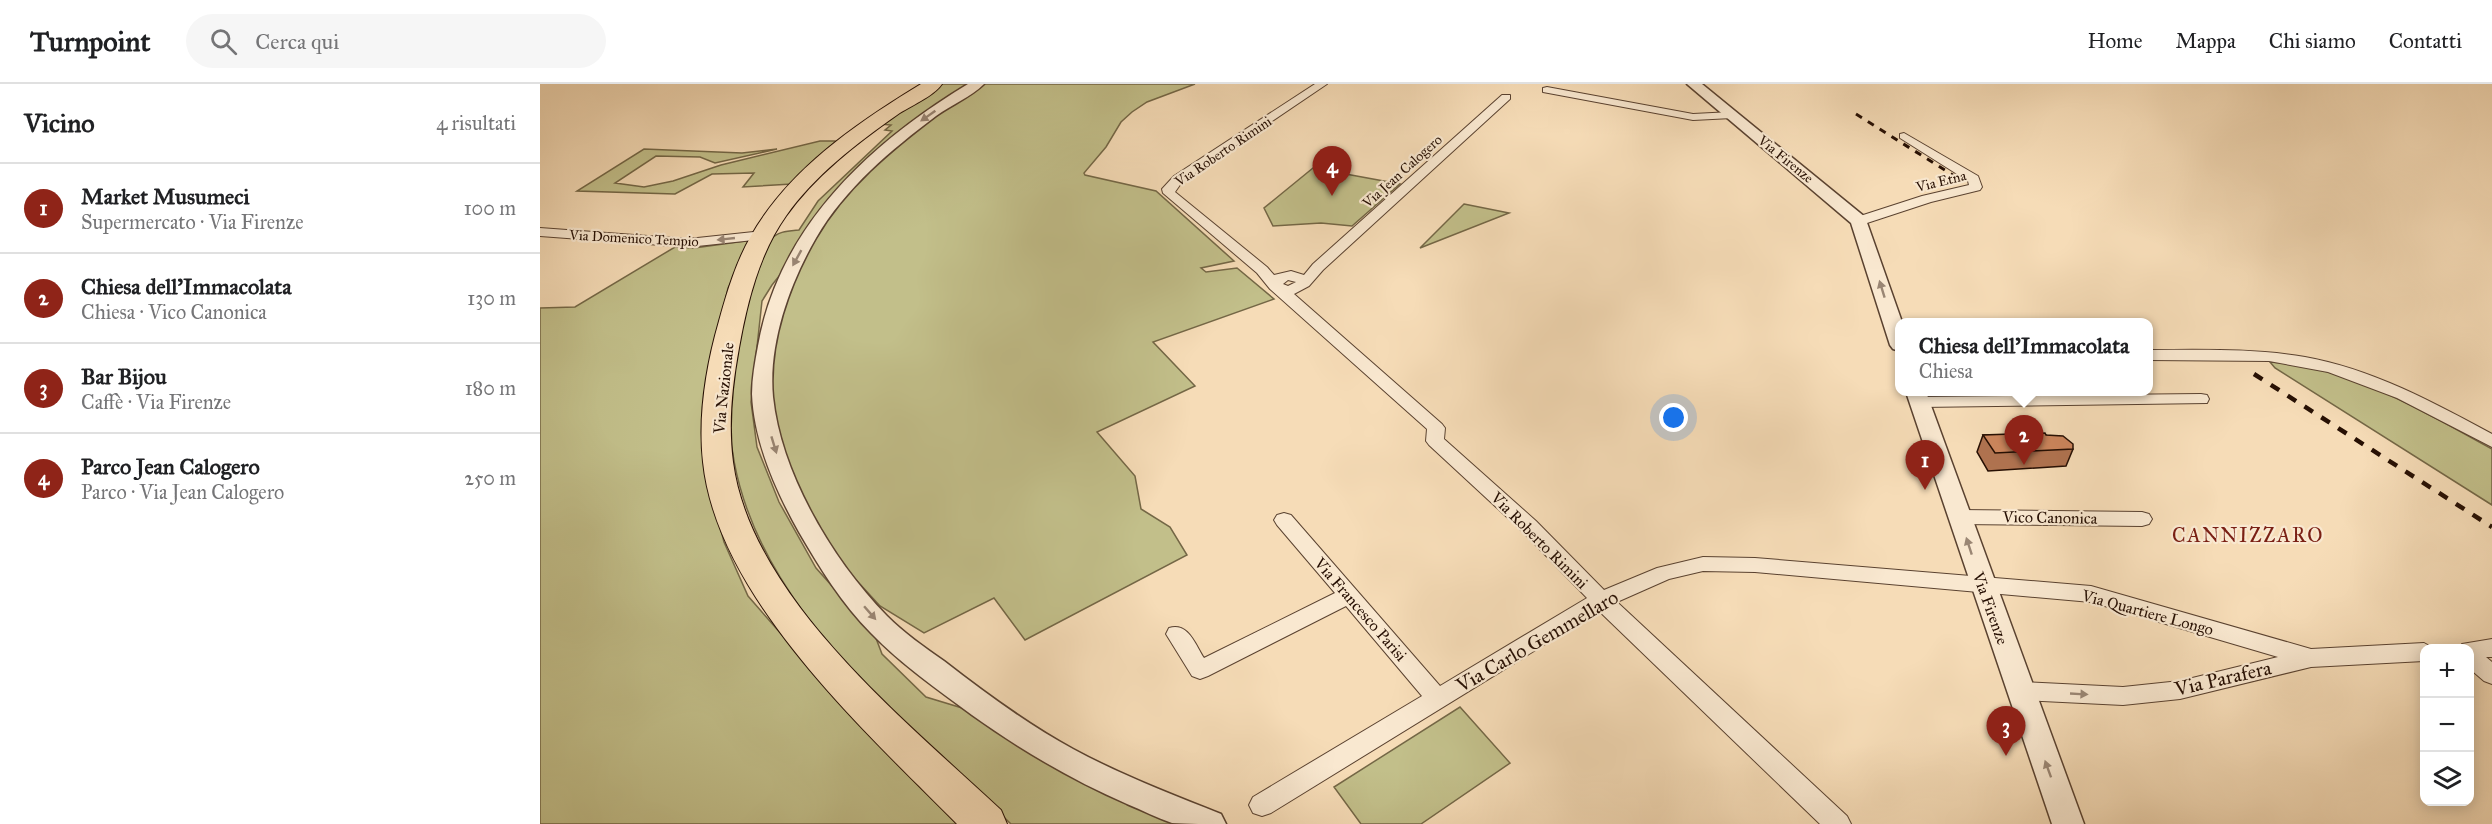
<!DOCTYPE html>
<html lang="it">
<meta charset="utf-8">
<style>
:root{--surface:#fff;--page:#f6f6f6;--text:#202124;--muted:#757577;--line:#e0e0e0;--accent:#8f2418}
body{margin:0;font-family:"IM FELL Great Primer",serif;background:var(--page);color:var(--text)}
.controls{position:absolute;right:18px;bottom:18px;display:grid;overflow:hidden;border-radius:12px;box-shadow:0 3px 15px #0003}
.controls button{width:54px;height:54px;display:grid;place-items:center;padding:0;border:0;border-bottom:2px solid var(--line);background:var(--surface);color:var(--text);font:30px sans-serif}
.you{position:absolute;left:1134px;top:334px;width:21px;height:21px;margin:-15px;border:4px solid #fff;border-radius:50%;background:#1a73e8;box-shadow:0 0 0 9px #1a73e833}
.badge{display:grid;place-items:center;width:39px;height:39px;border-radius:50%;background:var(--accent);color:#fff;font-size:20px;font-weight:700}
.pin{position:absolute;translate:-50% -50px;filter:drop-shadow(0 2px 3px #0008)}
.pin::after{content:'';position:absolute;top:32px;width:21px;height:18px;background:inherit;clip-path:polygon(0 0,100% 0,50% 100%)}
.popup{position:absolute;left:1355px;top:234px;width:258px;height:78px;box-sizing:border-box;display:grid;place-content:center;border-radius:12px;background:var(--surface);filter:drop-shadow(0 2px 4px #0005);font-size:20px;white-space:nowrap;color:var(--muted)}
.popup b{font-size:22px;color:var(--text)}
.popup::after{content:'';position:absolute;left:50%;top:100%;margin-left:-12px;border:12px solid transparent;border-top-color:var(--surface)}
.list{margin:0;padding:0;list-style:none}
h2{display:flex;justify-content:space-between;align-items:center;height:78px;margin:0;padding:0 24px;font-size:26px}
h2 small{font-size:20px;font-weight:400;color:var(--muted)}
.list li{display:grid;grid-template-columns:39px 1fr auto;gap:18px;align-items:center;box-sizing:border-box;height:90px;padding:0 24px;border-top:2px solid var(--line)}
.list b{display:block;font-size:22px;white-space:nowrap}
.list p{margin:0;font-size:20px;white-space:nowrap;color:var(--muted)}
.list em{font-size:20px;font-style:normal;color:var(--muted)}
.icon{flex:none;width:33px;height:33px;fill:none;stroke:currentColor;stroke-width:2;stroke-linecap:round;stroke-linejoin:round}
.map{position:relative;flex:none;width:1952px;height:740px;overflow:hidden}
header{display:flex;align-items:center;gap:36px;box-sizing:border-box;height:84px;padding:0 30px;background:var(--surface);border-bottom:2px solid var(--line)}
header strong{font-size:28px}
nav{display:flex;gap:33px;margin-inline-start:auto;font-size:21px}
.search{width:420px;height:54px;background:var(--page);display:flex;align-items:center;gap:15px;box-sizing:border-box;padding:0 21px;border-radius:33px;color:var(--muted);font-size:22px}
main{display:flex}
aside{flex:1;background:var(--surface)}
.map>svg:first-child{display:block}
</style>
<header>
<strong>Turnpoint</strong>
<div class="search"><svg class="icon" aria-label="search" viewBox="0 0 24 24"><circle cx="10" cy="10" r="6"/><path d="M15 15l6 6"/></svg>Cerca qui</div>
<nav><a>Home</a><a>Mappa</a><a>Chi siamo</a><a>Contatti</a></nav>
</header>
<main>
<aside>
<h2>Vicino<small>4 risultati</small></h2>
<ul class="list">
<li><span class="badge">1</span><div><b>Market Musumeci</b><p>Supermercato · Via Firenze</p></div><em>100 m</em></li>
<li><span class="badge">2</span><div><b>Chiesa dell'Immacolata</b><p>Chiesa · Vico Canonica</p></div><em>130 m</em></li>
<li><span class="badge">3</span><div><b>Bar Bijou</b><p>Caffè · Via Firenze</p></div><em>180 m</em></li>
<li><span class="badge">4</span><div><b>Parco Jean Calogero</b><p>Parco · Via Jean Calogero</p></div><em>250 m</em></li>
</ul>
</aside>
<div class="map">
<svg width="1952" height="740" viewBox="0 0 1952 740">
<rect width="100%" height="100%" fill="#f6dcb7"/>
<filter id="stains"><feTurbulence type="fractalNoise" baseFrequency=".00333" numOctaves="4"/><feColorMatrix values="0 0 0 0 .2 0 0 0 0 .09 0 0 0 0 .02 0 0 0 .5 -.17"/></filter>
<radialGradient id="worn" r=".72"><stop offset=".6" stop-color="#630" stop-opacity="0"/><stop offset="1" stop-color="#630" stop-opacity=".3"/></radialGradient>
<!-- green -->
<path fill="#c2bf8a" stroke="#746746" stroke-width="1.5" d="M401,0H433L339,66L232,201L222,217L211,318L217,363L239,418L276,484L334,549L342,570L386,613L432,627L541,696L639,740H471C355,629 182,497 190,318C191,294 195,266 200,242C205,213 220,184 230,156C238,147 248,147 259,146L278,117L352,47L345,46L351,41L339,40Z
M441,0H655L607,18L592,28L581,38L566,63L544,89L545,91L616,107L694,177L661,184L666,188L697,184L734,215L613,258L655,302L557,348L595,392L601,425L630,443L647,471L485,556L454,514L384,549L340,522L296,474L270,434L244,372L229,298L232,264L248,201L288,129L369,48Z
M280,57H295L300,61L252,100L203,103L214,89L172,90L135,110L37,107L104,65L202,69L237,65L175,79L160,73L116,72L75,99L104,103L133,97L181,81Z
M773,84L860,100L812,142L781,139L733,142L724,124Z
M924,120L969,129L880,164Z
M213,156L188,204L170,282L166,388L184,458L208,512L304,622L419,740H0V224L35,223L135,163L154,164Z
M1730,278C1812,283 1882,327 1952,365V421L1735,284Z
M920,623L970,679L881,740H821L794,703Z"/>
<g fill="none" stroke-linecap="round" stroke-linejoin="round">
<defs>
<path id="minor" d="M775,0H787L642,98L635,108L727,183L734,191L751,187L764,191L773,180L962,11H970V15L783,186L769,202L754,210L902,340L905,344L904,355L996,437L1064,506L1117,484L1163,473L1215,474L1551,502L1771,565L1884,559L1893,564H1884V577L1771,583L1640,615L1583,621L1480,616L1472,614L1469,607L1472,600L1480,598L1583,603L1640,597L1738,573L1551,518L1215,488L1163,487L1129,495L1077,518L1307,732L1311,740H1280L1059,527L731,729L722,732L713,729L709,721L713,713L882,612L806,522L668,592L660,595L652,592L626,550L629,544C648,538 655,560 664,574L795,509L737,441L734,436L737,431L744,429L751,431L900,602L1047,514L982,447L889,361L886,357L887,345L730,205L717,189L623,109L622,105L634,92ZM748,196L756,198L748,202L743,200Z
M1007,3L1153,30L1192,28L1198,31L1192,34L1153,36L1003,8V4Z
M1364,49L1438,92L1442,103L1440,106L1391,118L1324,140H1314L1312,137L1314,134L1382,112L1429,101L1428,97L1360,54V50Z
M0,144L148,155L223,147L230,151L223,155L148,163L0,152Z
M1609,266C1661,266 1714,264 1765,273C1832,285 1893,318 1952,350V363L1857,314L1788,288L1729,277L1609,276Z
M1661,310L1667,311L1669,315L1667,319L1380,323L1374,322L1372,318L1374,314L1380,313Z
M1419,426L1602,428L1609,430L1612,435L1609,440L1602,442L1419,440L1412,438L1409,433L1412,428Z
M1952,555V573H1946L1952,578V600L1944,597L1930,585V564H1920L1922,560Z"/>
<path id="tertiary" d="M428,0H444C431,13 411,21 396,32C351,66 305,104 276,154C250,199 228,259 233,313C241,390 293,477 347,532C364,549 384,563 404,577C445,609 487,640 533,665C581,691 631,710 681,730L686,740C670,740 647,740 632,739C617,734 602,726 587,720C532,696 481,666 432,631C398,606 361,580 331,549C302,520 280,484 259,448C236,407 214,358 212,310C212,294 215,278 218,262C239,143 329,60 428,0Z
M1147,0H1162L1325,133L1362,238H1360V267L1353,265L1350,261L1311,139Z
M1366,308H1386L1544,740H1512Z"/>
<path id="primary" d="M381,0H402C393,13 370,22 357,31C317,59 274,92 246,132C219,170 207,219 199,264C192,302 188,340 193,378C211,514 366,637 461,726L467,740H417C326,648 177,514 163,378C158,332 166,282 179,237C187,208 196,178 211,152C249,85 317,39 381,0Z"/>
</defs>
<!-- minor casing -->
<use href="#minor" stroke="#5a4230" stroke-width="2"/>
<!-- tertiary casing -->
<use href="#tertiary" stroke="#5a4230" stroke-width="3"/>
<!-- primary casing -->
<use href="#primary" stroke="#260f03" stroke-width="2"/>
<!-- minor -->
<use href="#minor" fill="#f9e8d0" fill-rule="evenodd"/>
<!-- tertiary -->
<use href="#tertiary" fill="#f9e8d0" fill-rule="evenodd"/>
<!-- primary -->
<use href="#primary" fill="#f6dcb7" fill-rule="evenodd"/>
<!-- rail-far1 -->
<path stroke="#260f03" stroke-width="3" stroke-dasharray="7 7" stroke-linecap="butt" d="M1316,30L1419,95"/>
<!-- rail -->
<path stroke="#260f03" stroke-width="4.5" stroke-dasharray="10 10" stroke-linecap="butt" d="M1714,290L1952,443"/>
</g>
<!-- wall -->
<path fill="#b07350" stroke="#260f03" stroke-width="1.5" d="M1443,351H1506L1533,365L1526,382L1448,387L1437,368Z"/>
<!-- building -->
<path fill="#cd865d" stroke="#260f03" stroke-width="1.5" d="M1505,349L1506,351L1523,352L1533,360V365L1455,369L1443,351Z"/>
<!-- one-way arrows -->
<defs><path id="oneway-solid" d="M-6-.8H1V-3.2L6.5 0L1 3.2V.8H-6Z" transform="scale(1.5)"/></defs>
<g fill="#9a8674">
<use href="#oneway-solid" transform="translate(388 32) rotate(145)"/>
<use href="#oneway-solid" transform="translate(186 155) rotate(174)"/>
<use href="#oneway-solid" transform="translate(257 174) rotate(119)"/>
<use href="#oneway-solid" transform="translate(1342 205) rotate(-107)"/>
<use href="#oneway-solid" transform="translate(234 361) rotate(73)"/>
<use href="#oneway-solid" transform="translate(1429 462) rotate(-108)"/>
<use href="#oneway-solid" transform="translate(330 529) rotate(49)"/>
<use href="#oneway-solid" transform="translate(1539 610) rotate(3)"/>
<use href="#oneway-solid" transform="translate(1508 685) rotate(-110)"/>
</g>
<g text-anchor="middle" stroke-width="4.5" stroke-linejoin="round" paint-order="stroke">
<!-- far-street labels -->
<g font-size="14" fill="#260f03" stroke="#f9e8d0">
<text transform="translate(683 67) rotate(-34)" y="5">Via Roberto Rimini</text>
<text transform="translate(1246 75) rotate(39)" y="5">Via Firenze</text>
<text transform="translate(862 87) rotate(-42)" y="5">Via Jean Calogero</text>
<text transform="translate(1401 97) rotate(-14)" y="5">Via Etna</text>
<text transform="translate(94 154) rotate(3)" y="5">Via Domenico Tempio</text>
</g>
<!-- street labels -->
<g font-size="16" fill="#260f03" stroke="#f9e8d0">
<text transform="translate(183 304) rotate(-84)" y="6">Via Nazionale</text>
<text transform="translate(1510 433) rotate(1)" y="6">Vico Canonica</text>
<text transform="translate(1000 456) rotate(45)" y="6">Via Roberto Rimini</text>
<text transform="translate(1451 524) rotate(70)" y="6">Via Firenze</text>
<text transform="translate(821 525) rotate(49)" y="6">Via Francesco Parisi</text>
<text transform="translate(1608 528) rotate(15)" y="6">Via Quartiere Longo</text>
</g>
<!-- quarter labels -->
<g font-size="20" letter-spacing="1.5" fill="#7a1f14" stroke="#f9e8d0">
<text x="1708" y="458">CANNIZZARO</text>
</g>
<!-- near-street labels -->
<g font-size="20" fill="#260f03" stroke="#f9e8d0">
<text transform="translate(997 557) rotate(-30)" y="7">Via Carlo Gemmellaro</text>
<text transform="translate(1683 594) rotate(-13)" y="7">Via Parafera</text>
</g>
</g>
<rect width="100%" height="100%" filter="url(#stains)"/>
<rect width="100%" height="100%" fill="url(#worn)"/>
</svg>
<div class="controls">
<button>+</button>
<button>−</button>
<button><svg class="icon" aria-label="layers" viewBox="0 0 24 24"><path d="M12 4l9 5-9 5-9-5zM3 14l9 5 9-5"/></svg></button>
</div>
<div class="you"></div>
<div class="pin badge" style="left:1385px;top:406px">1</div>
<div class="pin badge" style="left:1484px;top:381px">2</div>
<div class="popup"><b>Chiesa dell'Immacolata</b>Chiesa</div>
<div class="pin badge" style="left:1466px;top:672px">3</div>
<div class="pin badge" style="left:792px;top:112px">4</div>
</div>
</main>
